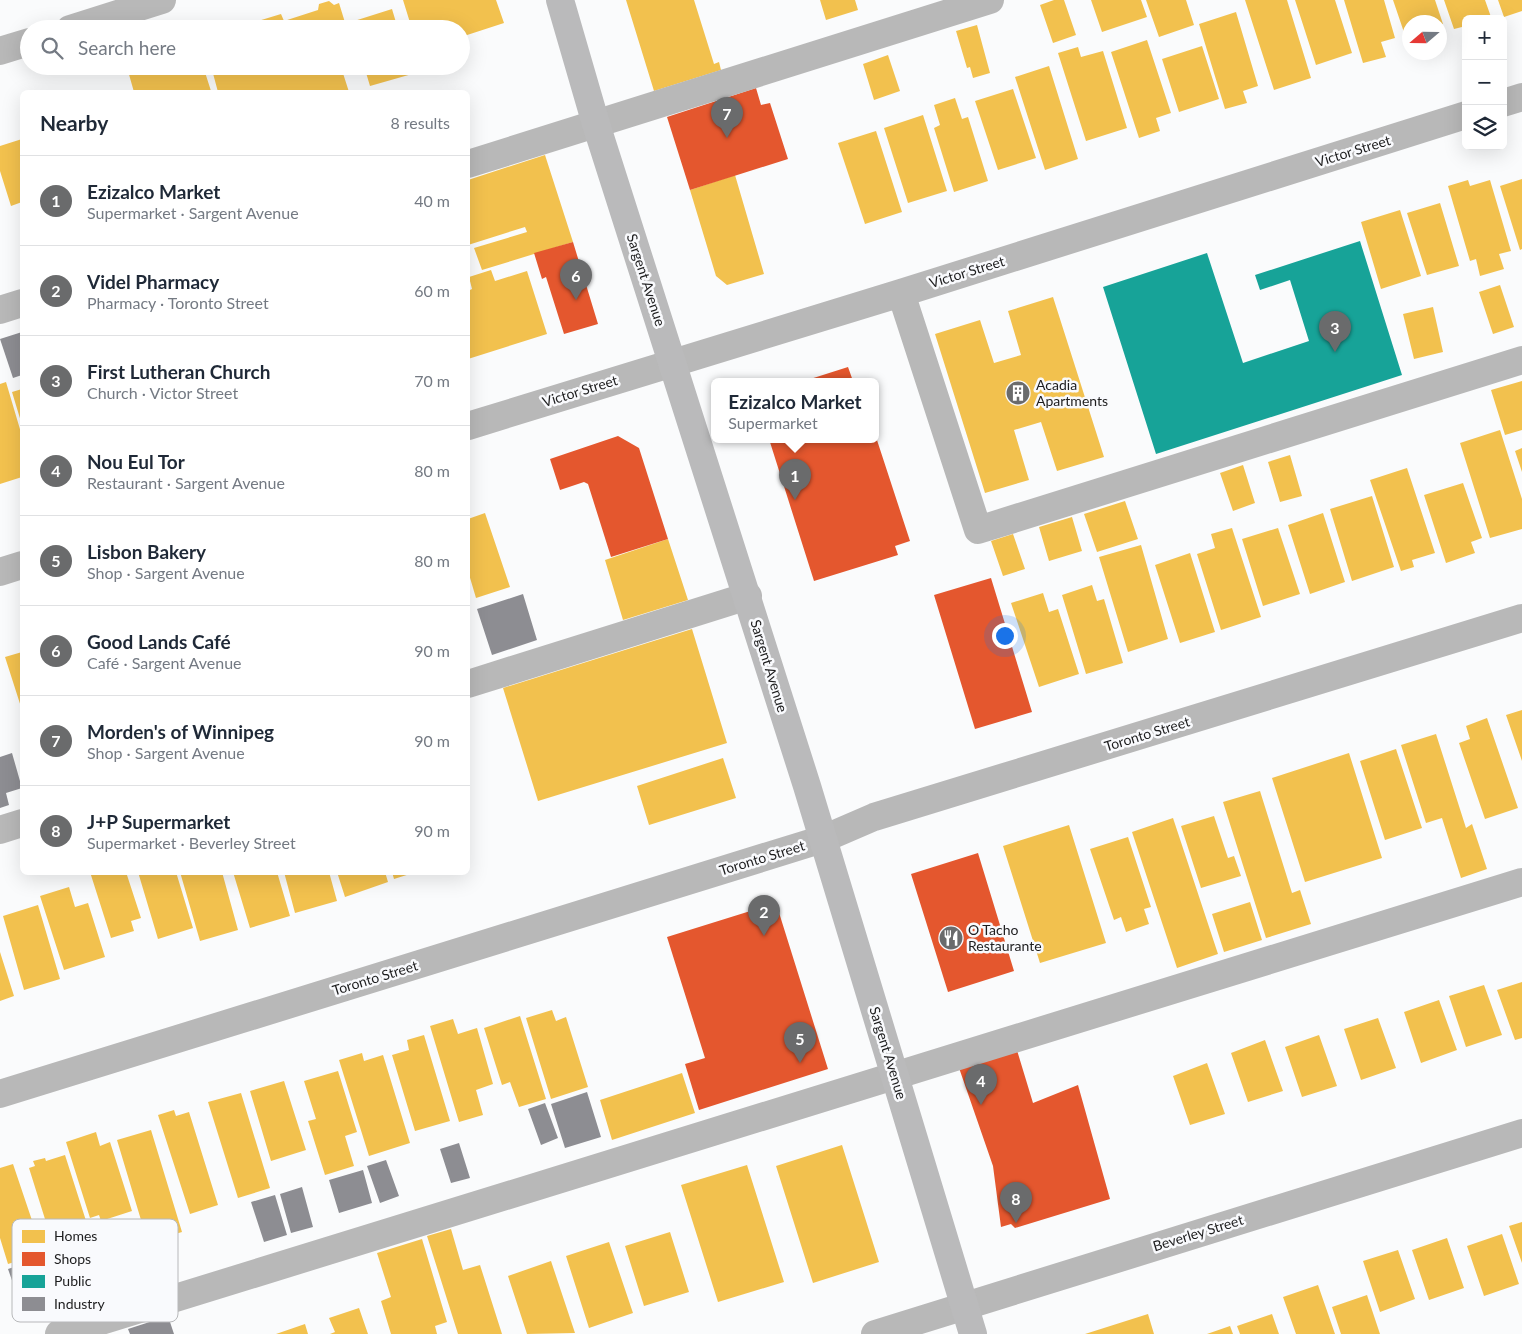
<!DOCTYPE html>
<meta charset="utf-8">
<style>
:root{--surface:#fff;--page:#f2f2f3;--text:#1f2937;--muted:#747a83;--line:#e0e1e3;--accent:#6a6b6c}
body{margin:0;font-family:Lato,sans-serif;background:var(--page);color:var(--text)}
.controls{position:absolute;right:15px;top:15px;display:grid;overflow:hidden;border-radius:8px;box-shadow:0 5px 20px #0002}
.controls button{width:45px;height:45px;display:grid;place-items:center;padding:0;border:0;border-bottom:1px solid var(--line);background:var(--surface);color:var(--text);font:25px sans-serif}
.compass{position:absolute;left:1402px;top:15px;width:45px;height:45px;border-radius:50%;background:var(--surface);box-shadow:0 5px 20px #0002;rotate:250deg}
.you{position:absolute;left:1004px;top:635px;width:18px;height:18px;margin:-12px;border:4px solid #fff;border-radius:50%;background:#1a73e8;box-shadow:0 0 0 8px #1a73e833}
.badge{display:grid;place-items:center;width:32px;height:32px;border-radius:50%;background:var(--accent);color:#fff;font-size:16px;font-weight:700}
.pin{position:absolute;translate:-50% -41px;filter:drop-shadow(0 1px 2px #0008)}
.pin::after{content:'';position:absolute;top:26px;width:18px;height:15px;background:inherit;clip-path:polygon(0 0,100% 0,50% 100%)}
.popup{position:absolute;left:711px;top:378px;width:168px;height:65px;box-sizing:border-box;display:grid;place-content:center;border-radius:8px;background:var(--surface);filter:drop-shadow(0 1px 4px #0005);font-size:16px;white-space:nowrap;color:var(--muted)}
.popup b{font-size:19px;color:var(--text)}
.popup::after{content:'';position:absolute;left:50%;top:100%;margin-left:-10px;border:10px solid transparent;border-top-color:var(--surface)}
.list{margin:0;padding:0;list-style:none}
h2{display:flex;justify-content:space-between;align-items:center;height:65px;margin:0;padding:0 20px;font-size:21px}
h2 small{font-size:16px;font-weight:400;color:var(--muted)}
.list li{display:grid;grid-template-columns:32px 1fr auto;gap:15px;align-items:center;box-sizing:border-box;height:90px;padding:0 20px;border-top:1px solid var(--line)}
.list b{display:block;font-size:19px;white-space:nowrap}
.list p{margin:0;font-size:16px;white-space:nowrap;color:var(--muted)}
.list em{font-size:16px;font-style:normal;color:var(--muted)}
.icon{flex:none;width:28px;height:28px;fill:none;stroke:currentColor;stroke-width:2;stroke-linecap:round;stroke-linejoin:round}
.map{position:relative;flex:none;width:1522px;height:1334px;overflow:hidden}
.search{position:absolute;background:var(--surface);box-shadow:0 5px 20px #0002;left:20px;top:20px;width:450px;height:55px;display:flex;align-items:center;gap:12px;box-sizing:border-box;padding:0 18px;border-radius:28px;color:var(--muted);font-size:19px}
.panel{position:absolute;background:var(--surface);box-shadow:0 5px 20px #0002;left:20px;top:90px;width:450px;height:785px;border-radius:8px}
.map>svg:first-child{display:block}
</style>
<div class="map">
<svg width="1522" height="1334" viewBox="0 0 1522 1334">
<rect width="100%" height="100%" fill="#fafbfc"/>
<!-- homes -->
<path fill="#f2c14e" d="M403,0H496L504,23L461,37V29H412Z
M626,0H694L714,64L719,62L721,70L654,91Z
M820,0H855L858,10L826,20Z
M1054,0H1064L1076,35L1053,43L1040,5Z
M1091,0H1141L1147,17L1102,32Z
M1146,0H1186L1194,25L1159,37Z
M1245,0H1287L1311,78L1274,90Z
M1295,0H1335L1352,53L1316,65Z
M1344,0H1384L1395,38L1381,42L1386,57L1363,63Z
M1393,0H1435L1443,24L1410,22L1409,47Z
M1444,0H1485L1491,17L1466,19V26L1454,29Z
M1498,0H1522V11L1504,17Z
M329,1L334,5L339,3L347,29H261L258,21L281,14L284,21L318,10L319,4Z
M392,9L398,29H353L351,22Z
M1236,12L1258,86L1243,91L1247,103L1225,109L1199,24Z
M977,25L990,73L973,78L970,67L967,68L956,31Z
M1147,40L1171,113L1156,118L1160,131L1139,138L1111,52Z
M1202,46L1219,99L1179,112L1162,59Z
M1078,47L1081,57L1103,51L1127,128L1086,141L1058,53Z
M888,55L900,91L874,100L863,64Z
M136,66H203L211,91L134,92L128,71L135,69Z
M211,66H310L313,75L341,67L349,92H218Z
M364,66H409L412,74L370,86Z
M1049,66L1078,159L1045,170L1015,77Z
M1013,89L1036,158L998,170L975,101Z
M955,98L962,119L968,117L988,181L954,192L934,128L940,125L934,105Z
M923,115L947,191L908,203L884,128Z
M876,131L902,212L865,224L838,143Z
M22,139V202L11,206L0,171V146Z
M545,155L573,242L482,270L474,248L527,232L525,227L468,245V180Z
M735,175L764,274L727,285L716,276L690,190Z
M1522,179V249L1520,250L1500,186Z
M1468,180L1470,186L1490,180L1511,251L1499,254L1504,269L1480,276L1476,259L1470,261L1448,186Z
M1440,203L1459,266L1427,275L1407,213Z
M1400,210L1421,276L1381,289L1361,222Z
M491,270L495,281L527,271L547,334L468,359V291L472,289L469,277Z
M1500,285L1514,327L1493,334L1479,292Z
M1053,297L1104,457L1057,471L1041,422L1014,430L1029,480L985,493L935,334L980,320L994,363L1021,355L1008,311Z
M1433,307L1443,352L1414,359L1403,314Z
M1522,381V430L1505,435L1491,390Z
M6,382L22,436V477L0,484V384Z
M22,389V425L12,392Z
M1500,430L1522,499V529L1490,538L1460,443Z
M1522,448V472L1515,451Z
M1290,455L1302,496L1280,502L1268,462Z
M1243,465L1255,503L1233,511L1220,473Z
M1407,468L1435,553L1412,560L1414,567L1401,571L1370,480Z
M1463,483L1482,538L1471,542L1475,553L1446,563L1424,495Z
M1372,496L1394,567L1352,581L1330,509Z
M1125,501L1138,539L1097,552L1084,514Z
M485,513L510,587L476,598L468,571V519Z
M1323,513L1345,582L1310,594L1288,525Z
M1072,517L1082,551L1049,561L1039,527Z
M1232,528L1261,617L1221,630L1197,554L1215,548L1211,534Z
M1278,528L1300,594L1263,606L1242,539Z
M1013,534L1025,569L1003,576L991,541Z
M668,539L688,600L623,620L605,560Z
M1141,545L1168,639L1128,652L1099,557Z
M1190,553L1215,632L1180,643L1155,565Z
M1092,585L1097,601L1104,599L1123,663L1086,674L1062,595Z
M1043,593L1049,612L1058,609L1079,674L1039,687L1011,603Z
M692,629L727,743L538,801L503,688Z
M22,652V710L5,657Z
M1522,710V761L1506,715Z
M1487,718L1518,808L1485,819L1459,743L1470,739L1466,726Z
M1436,734L1466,828L1472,824L1487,869L1461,878L1442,818L1426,823L1401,745Z
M1396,749L1422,828L1385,840L1360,761Z
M1349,753L1382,858L1305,882L1272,778Z
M723,758L736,798L649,825L637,786Z
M1260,791L1292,893L1300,890L1311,924L1266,938L1223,802Z
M1214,816L1228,858L1234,856L1241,876L1201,888L1181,826Z
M1173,818L1218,954L1177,968L1132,832Z
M1069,825L1106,943L1040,963L1003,846Z
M1128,837L1151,907L1144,909L1149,924L1126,932L1121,917L1114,920L1090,849Z
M90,872H126L141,918L131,921L134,931L111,938Z
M138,872H176L193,928L158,939Z
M180,872H222L238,930L200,941Z
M233,872H277L290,916L250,928Z
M284,872H329L337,901L295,913Z
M337,872H385L388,882L345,897Z
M392,872H413V873L394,879Z
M69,887L75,907L88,903L105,957L64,970L40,896Z
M1250,902L1262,940L1224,952L1212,914Z
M38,905L60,979L24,990L3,916Z
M0,952L14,996L0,1001Z
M1522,982V1038L1515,1040L1497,990Z
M1484,985L1502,1035L1466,1047L1449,996Z
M1439,1000L1457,1050L1421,1063L1404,1012Z
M552,1010L556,1021L566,1017L588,1087L551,1099L526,1018Z
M520,1016L546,1099L519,1107L510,1082L502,1085L484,1028Z
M1378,1018L1396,1068L1361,1080L1344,1029Z
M453,1019L458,1034L477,1028L493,1084L476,1090L483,1115L459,1122L430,1026Z
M424,1035L450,1121L415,1131L392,1055L409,1050L407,1040Z
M1319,1035L1337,1086L1302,1097L1285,1047Z
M1265,1040L1283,1091L1248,1102L1231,1053Z
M362,1053L364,1061L383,1055L410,1143L369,1156L339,1060Z
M1207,1063L1225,1114L1190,1125L1173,1076Z
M338,1071L357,1132L345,1136L354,1166L325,1175L308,1121L316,1119L304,1081Z
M682,1073L695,1113L612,1140L600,1100Z
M284,1081L306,1150L271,1161L250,1091Z
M241,1093L270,1188L238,1198L208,1102Z
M174,1110L176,1116L189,1112L218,1205L190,1214L158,1115Z
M151,1130L182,1232L158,1239L155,1227L144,1230L117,1140Z
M96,1132L100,1146L110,1142L132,1211L101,1221L99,1215L90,1218L66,1142Z
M842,1145L879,1262L813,1283L776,1166Z
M65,1155L88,1227L76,1231L80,1243L55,1251L29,1168L35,1166L33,1161L45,1158L46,1161Z
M13,1164L43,1253L8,1264L0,1238V1168Z
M747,1165L784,1282L718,1302L681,1185Z
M1522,1222V1263L1509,1226Z
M451,1229L463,1270L480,1265L502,1334H458L427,1236Z
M670,1232L689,1292L644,1306L625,1246Z
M1502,1234L1519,1284L1484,1296L1467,1246Z
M1447,1238L1464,1288L1429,1300L1412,1250Z
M422,1239L447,1322L435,1326L437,1334H391L381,1301L391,1297L377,1253Z
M609,1242L633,1313L589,1328L566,1256Z
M1398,1250L1415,1299L1380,1312L1363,1261Z
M551,1261L575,1333L527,1334L508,1276Z
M1318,1285L1335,1334H1296L1283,1297Z
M1367,1295L1380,1334H1341L1332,1307Z
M359,1308L368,1334H330L335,1332L329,1318Z
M1148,1314L1154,1334H1085Z
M1272,1314L1279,1334H1240L1237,1326Z
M305,1324L308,1334H276Z
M1230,1326L1233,1334H1207Z"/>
<!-- shops -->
<path fill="#e4572e" d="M756,88L761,105L770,103L788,159L690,190L667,117Z
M573,242L598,324L564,334L546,277L542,279L534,253Z
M848,367L853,381H804Z
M875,434L910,541L895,546L898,555L814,581L769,439H875Z
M618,436L639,448L668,539L611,557L588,484L584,482L560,490L550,459Z
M991,578L1032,712L975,729L934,595Z
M978,853L1014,971L948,992L911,874Z
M776,903L828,1069L699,1110L685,1064L705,1058L667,937Z
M1016,1047L1033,1103L1078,1085L1110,1199L1015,1228L1011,1224L1001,1227L993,1166L958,1065Z"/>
<!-- public -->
<path fill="#17a398" d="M1360,241L1402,375L1156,454L1103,287L1207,253L1243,363L1309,341L1290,280L1260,290L1255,275Z"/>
<!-- industry -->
<path fill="#8d8d92" d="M22,332V375L13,378L0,339Z
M523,594L537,640L492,655L477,609Z
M12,753L22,788L6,793L9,805L0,808V757Z
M587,1092L601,1137L565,1148L551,1104Z
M545,1103L558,1138L541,1145L528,1109Z
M459,1143L470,1178L451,1183L440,1149Z
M386,1160L399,1196L380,1203L367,1166Z
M363,1170L372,1203L339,1213L329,1180Z
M302,1187L313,1227L291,1233L280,1194Z
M275,1195L287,1235L264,1242L251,1202Z
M50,1255L66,1300L40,1308L38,1304L22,1309L8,1269Z
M83,1255L95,1295L70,1303L57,1263Z
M168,1316L174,1334H130L128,1329Z"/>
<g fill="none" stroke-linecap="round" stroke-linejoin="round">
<!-- minor -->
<path stroke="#b8b8b8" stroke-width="28" d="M70,29L162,0
M0,51L29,42
M1503,103L1522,97
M468,164L990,0
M901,293L978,530L1522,360
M0,310L22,303
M468,426L901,293L1466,115
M0,572L22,565
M468,684L748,596
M0,830L22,823
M0,1094L823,839L874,817L1522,618
M59,1334L1522,882
M875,1334L1522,1133"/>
<!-- major -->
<path stroke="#bababb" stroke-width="28" d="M560,0L596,124L807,786L973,1334"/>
</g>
<!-- icons -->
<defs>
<symbol id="building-disc" viewBox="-11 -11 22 22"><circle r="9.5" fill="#6a6b6c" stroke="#f9fafd"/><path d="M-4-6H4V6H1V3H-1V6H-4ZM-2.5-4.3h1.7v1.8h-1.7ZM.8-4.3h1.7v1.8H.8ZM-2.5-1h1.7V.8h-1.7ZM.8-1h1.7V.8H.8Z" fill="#fff"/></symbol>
<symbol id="restaurant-disc" viewBox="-11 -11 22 22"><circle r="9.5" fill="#6a6b6c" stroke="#f9fafd"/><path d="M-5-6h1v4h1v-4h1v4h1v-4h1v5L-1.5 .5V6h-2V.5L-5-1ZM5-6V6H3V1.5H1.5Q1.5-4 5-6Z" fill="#fff"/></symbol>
</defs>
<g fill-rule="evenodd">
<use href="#building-disc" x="1004" y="379" width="28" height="28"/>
<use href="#restaurant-disc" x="937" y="924" width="28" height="28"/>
</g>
<g text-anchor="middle" stroke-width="5" stroke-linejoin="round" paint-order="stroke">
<!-- street labels -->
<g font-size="14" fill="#1d1d1e" stroke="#f9fafd">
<text transform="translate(1353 151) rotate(-17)" y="5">Victor Street</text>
<text transform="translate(967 272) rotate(-17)" y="5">Victor Street</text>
<text transform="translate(646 280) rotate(72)" y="5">Sargent Avenue</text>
<text transform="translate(580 391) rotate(-17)" y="5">Victor Street</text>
<text transform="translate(769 666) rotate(73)" y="5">Sargent Avenue</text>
<text transform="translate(1147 734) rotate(-17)" y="5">Toronto Street</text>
<text transform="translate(762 858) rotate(-17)" y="5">Toronto Street</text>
<text transform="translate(375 978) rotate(-17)" y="5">Toronto Street</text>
<text transform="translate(888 1053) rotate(73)" y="5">Sargent Avenue</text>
<text transform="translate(1198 1233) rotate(-17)" y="5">Beverley Street</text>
</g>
<!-- poi labels -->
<g font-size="14" fill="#1d1d1e" stroke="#f9fafd" text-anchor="start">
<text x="1036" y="390">Acadia<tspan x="1036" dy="16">Apartments</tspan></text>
<text x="968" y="935">O Tacho<tspan x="968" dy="16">Restaurante</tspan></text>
</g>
</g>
<!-- legend -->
<rect x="12" y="1219" width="166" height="103" rx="8" fill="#f9fafd" stroke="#b7b8ba" stroke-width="1"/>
<rect x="22" y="1230" width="23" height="13" fill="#f2c14e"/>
<rect x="22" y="1252" width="23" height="14" fill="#e4572e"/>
<rect x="22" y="1275" width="23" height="13" fill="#17a398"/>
<rect x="22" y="1297" width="23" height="14" fill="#8d8d92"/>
<g font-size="14" fill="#1d1d1e">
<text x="54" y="1241">Homes</text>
<text x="54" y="1264">Shops</text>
<text x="54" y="1286">Public</text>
<text x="54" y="1309">Industry</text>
</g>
</svg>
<div class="controls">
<button>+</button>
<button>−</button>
<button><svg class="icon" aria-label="layers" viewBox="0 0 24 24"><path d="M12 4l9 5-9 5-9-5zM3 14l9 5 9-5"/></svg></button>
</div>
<svg class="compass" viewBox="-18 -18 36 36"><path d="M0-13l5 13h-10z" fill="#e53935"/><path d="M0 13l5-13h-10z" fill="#747a83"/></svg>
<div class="you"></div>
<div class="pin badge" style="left:795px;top:500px">1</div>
<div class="popup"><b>Ezizalco Market</b>Supermarket</div>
<div class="pin badge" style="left:764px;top:936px">2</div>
<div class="pin badge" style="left:1335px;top:352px">3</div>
<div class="pin badge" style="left:981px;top:1105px">4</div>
<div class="pin badge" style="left:800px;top:1063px">5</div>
<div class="pin badge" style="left:576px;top:300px">6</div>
<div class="pin badge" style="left:727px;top:138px">7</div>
<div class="pin badge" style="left:1016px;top:1223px">8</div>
<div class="search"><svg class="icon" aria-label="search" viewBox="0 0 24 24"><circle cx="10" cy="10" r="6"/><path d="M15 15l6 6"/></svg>Search here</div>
<section class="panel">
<h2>Nearby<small>8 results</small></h2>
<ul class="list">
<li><span class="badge">1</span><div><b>Ezizalco Market</b><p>Supermarket · Sargent Avenue</p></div><em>40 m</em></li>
<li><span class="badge">2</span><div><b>Videl Pharmacy</b><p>Pharmacy · Toronto Street</p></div><em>60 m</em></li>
<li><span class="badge">3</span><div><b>First Lutheran Church</b><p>Church · Victor Street</p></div><em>70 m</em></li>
<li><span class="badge">4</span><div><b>Nou Eul Tor</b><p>Restaurant · Sargent Avenue</p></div><em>80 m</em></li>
<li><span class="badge">5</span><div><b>Lisbon Bakery</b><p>Shop · Sargent Avenue</p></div><em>80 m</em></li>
<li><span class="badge">6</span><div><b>Good Lands Café</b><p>Café · Sargent Avenue</p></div><em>90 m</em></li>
<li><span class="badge">7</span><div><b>Morden's of Winnipeg</b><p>Shop · Sargent Avenue</p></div><em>90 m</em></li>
<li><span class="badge">8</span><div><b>J+P Supermarket</b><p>Supermarket · Beverley Street</p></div><em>90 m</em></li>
</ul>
</section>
</div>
